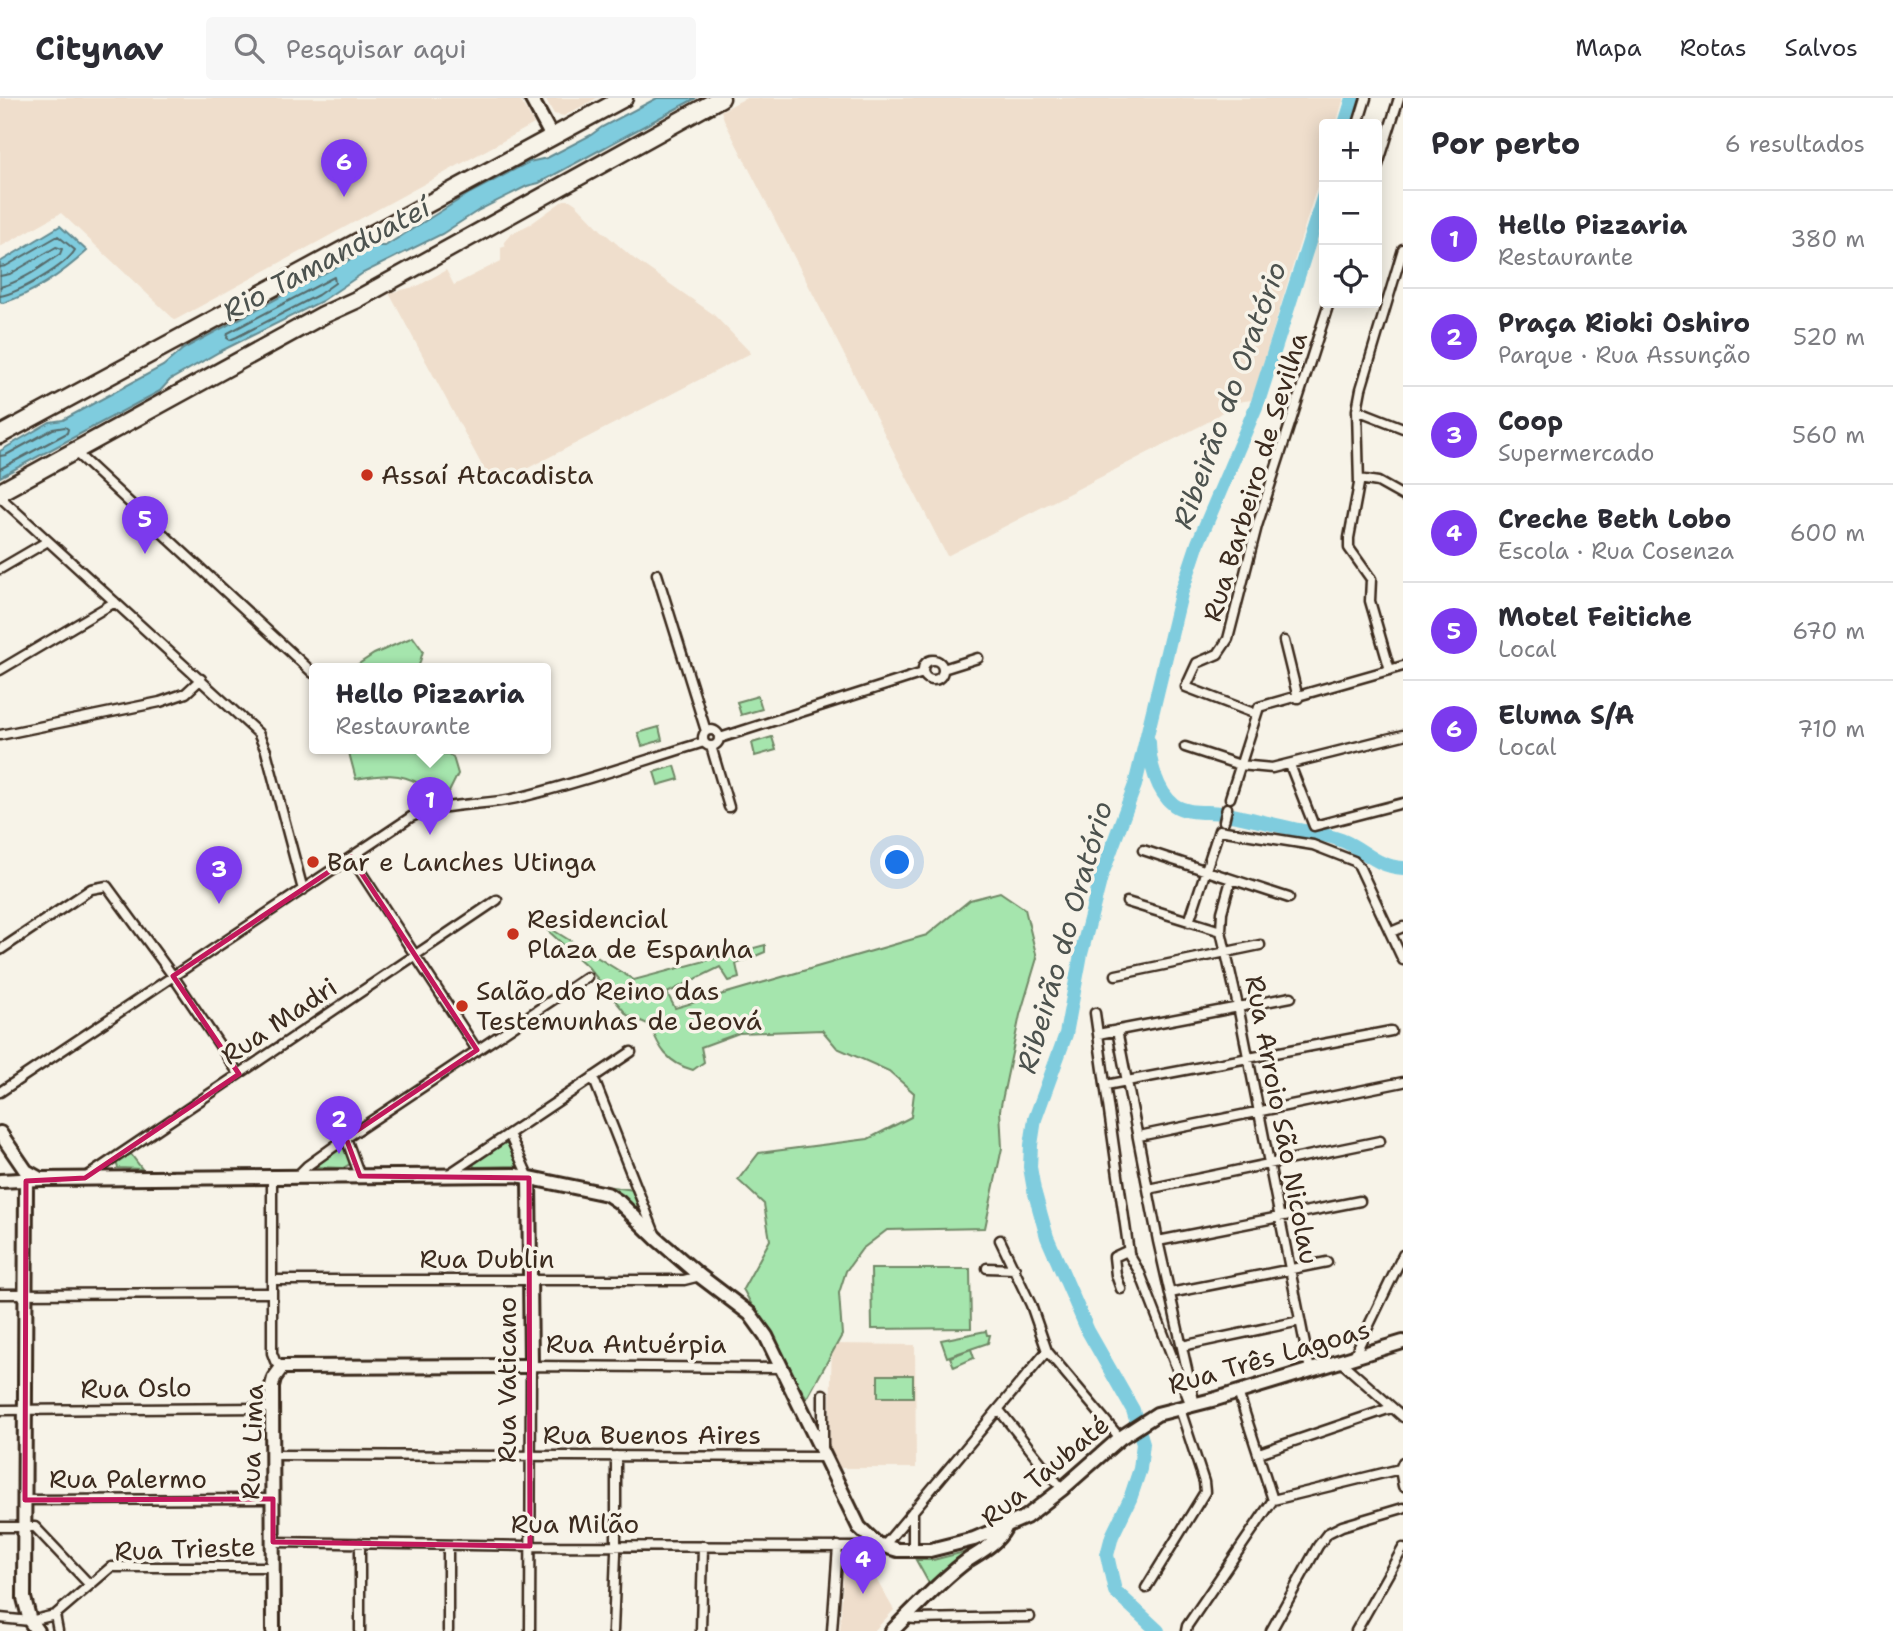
<!DOCTYPE html>
<html lang="pt">
<meta charset="utf-8">
<style>
:root{--surface:#fff;--page:#f7f7f7;--text:#2b2b33;--muted:#7c7c81;--line:#e1e1e2;--accent:#7c3aed}
body{margin:0;font-family:"Shantell Sans",sans-serif;background:var(--page);color:var(--text)}
.controls{position:absolute;right:21px;top:21px;display:grid;overflow:hidden;border-radius:7px;box-shadow:0 4px 18px #0003}
.controls button{width:63px;height:63px;display:grid;place-items:center;padding:0;border:0;border-bottom:2px solid var(--line);background:var(--surface);color:var(--text);font:35px sans-serif}
.you{position:absolute;left:898px;top:765px;width:24px;height:24px;margin:-18px;border:5px solid #fff;border-radius:50%;background:#1a73e8;box-shadow:0 0 0 10px #1a73e833}
.badge{display:grid;place-items:center;width:46px;height:46px;border-radius:50%;background:var(--accent);color:#fff;font-size:23px;font-weight:700}
.pin{position:absolute;translate:-50% -58px;filter:drop-shadow(0 2px 4px #0008)}
.pin::after{content:'';position:absolute;top:37px;width:24px;height:21px;background:inherit;clip-path:polygon(0 0,100% 0,50% 100%)}
.popup{position:absolute;left:309px;top:565px;width:242px;height:91px;box-sizing:border-box;display:grid;place-content:center;border-radius:7px;background:var(--surface);filter:drop-shadow(0 2px 5px #0005);font-size:23px;white-space:nowrap;color:var(--muted)}
.popup b{font-size:26px;color:var(--text)}
.popup::after{content:'';position:absolute;left:50%;top:100%;margin-left:-14px;border:14px solid transparent;border-top-color:var(--surface)}
.list{margin:0;padding:0;list-style:none}
h2{display:flex;justify-content:space-between;align-items:center;height:91px;margin:0;padding:0 28px;font-size:30px}
h2 small{font-size:23px;font-weight:400;color:var(--muted)}
.list li{display:grid;grid-template-columns:46px 1fr auto;gap:21px;align-items:center;box-sizing:border-box;height:98px;padding:0 28px;border-top:2px solid var(--line)}
.list b{display:block;font-size:26px;white-space:nowrap}
.list p{margin:0;font-size:23px;white-space:nowrap;color:var(--muted)}
.list em{font-size:23px;font-style:normal;color:var(--muted)}
.icon{flex:none;width:38px;height:38px;fill:none;stroke:currentColor;stroke-width:2;stroke-linecap:round;stroke-linejoin:round}
.map{position:relative;flex:none;width:1403px;height:1533px;overflow:hidden}
header{display:flex;align-items:center;gap:42px;box-sizing:border-box;height:98px;padding:0 35px;background:var(--surface);border-bottom:2px solid var(--line)}
header strong{font-size:33px}
nav{display:flex;gap:38px;margin-inline-start:auto;font-size:24px}
.search{width:490px;height:63px;background:var(--page);display:flex;align-items:center;gap:18px;box-sizing:border-box;padding:0 24px;border-radius:7px;color:var(--muted);font-size:26px}
main{display:flex}
aside{flex:1;background:var(--surface)}
.map>svg:first-child{display:block}
</style>
<header>
<strong>Citynav</strong>
<div class="search"><svg class="icon" aria-label="search" viewBox="0 0 24 24"><circle cx="10" cy="10" r="6"/><path d="M15 15l6 6"/></svg>Pesquisar aqui</div>
<nav><a>Mapa</a><a>Rotas</a><a>Salvos</a></nav>
</header>
<main>
<div class="map">
<svg width="1403" height="1533" viewBox="0 0 1403 1533">
<rect width="100%" height="100%" fill="#f7f3e8"/>
<filter id="ink" filterUnits="userSpaceOnUse"><feTurbulence type="fractalNoise" baseFrequency=".0143" numOctaves="2"/><feDisplacementMap in="SourceGraphic" scale="14" xChannelSelector="R" yChannelSelector="G"/><feConvolveMatrix kernelMatrix="1 2 1 2 8 2 1 2 1" color-interpolation-filters="sRGB"/></filter>
<g filter="url(#ink)">
<!-- built -->
<path fill="#efdecc" d="M0,0H519L534,26L175,222L61,115L0,149Z
M545,0H597L564,18L554,16Z
M746,0H1344L1336,26H1324V65L1252,302L1237,304L1206,325L947,458L725,24L721,13Z
M564,102H570L576,106L601,132L633,160L713,216L751,255L493,388L389,195L418,188L446,172L454,187L501,163V150L506,148L504,144L511,136L532,125Z
M832,1246L915,1247L916,1370H837L829,1354Z
M844,1458L863,1459L894,1512L874,1533H840Z"/>
<!-- green -->
<path fill="#a5e5ad" stroke="#708866" stroke-width="2" d="M413,539L423,553L418,571H351L374,556Z
M758,598L762,611L741,617L737,604Z
M659,629L662,642L642,648L638,635Z
M772,639L776,652L755,658L752,645Z
M348,651H434L453,659L458,676L445,702L420,701V686C398,673 380,677 356,681Z
M675,668L679,681L658,687L654,674Z
M1000,794L1025,811L1037,860L1020,917L1000,1012L1002,1050L985,1130L887,1132L862,1151L846,1173L839,1195L842,1237L807,1300L782,1262L743,1191L770,1142L764,1106L738,1082L759,1055L868,1041L911,1019L914,995L889,973L837,950L822,932L739,935L701,949L704,964L693,972C667,965 659,950 650,927L627,917L588,869L535,821L634,882L765,847V854L736,866L739,880L729,883L720,869L667,895L675,910L927,837L970,802Z
M506,1043L518,1065L517,1068L474,1069L473,1064Z
M342,1049L346,1050L350,1066L343,1070L316,1069L317,1065Z
M130,1055L142,1071L118,1070L116,1064Z
M612,1089L634,1092L641,1114L637,1115L612,1095Z
M871,1171H970L971,1230L872,1231Z
M986,1233L987,1237H990L988,1245L947,1259L941,1242Z
M971,1251L974,1260L954,1269L950,1259Z
M878,1277H913V1299H878Z
M968,1453L971,1455L931,1489L916,1462H933Z"/>
<!-- water -->
<path fill="#7fccde" stroke="#648b91" stroke-width="2" d="M657,0H696L539,85L527,88L479,112L442,136L363,175L322,203L219,254L170,282L160,293L0,379V353L50,324L63,322L163,268L183,251L375,148H385L470,95L529,64L547,60L591,37L602,29Z
M60,128L87,153C63,175 34,195 3,205L0,204V164Z"/>
<g fill="none" stroke-linecap="round" stroke-linejoin="round">
<!-- shore -->
<path stroke="#566b6b" stroke-width="2" d="M0,169L6,168L58,138L75,152C66,168 18,195 0,198
M0,178L10,176L56,149L62,151L60,156C42,168 22,184 0,189
M334,179L335,185L318,197L237,239L230,242L227,240L228,235Z
M0,358L6,357L53,331L65,329L68,331L67,335L0,371"/>
<!-- river -->
<path stroke="#7fccde" stroke-width="14" d="M1345,26L1353,0
M1149,644C1149,664 1157,694 1174,707C1187,716 1206,713 1221,715C1245,719 1270,726 1294,731C1309,734 1326,736 1341,742C1365,751 1374,768 1403,770
M1158,1533L1115,1493L1107,1457L1112,1438L1130,1401L1140,1371L1143,1345L1133,1312L1088,1233L1047,1139L1034,1092L1030,1069L1031,1047L1035,1021L1066,936L1081,856L1101,779L1135,687L1181,496L1198,445L1258,304L1324,97"/>
<defs>
<path id="street" d="M1358,26L1366,0
M1377,70L1399,0
M1357,312L1403,330
M74,353L313,575
M1359,381L1378,384L1403,398
M0,399L258,635L266,653L303,792
M0,471L48,443
M657,476L706,633
M1284,543L1298,600
M923 572a10 10 0 1 1 20 0a10 10 0 1 1-20 0Z
M943,571L978,560
M0,572L115,504
M1390,572L1370,503L1371,481L1349,450V440L1359,386L1357,312L1361,291L1403,151
M1256,616L1186,589L1197,565L1218,556L1228,541L1257,428L1329,205
M703 640a8 8 0 1 1 16 0a8 8 0 1 1-16 0Z
M0,637L160,604L186,595L201,581
M720,640L923,575
M711,648L729,709
M1185,649L1240,667L1272,670L1403,637
M1290,667L1314,728L1403,705
M1230,700L1259,609L1403,568
M1224,723L1227,710
M1143,752L1289,800
M351,759L477,952
M1231,782L1222,814L1221,833L1238,908L1310,1272
M1127,804L1221,833
M1189,824L1219,732L1313,747L1354,763L1359,768L1403,862
M1391,834L1403,829
M0,852L91,791L107,788L173,878L239,976
M1116,877L1260,847
M1095,915L1129,1155
M1117,932L1158,1143L1195,1307
M1098,936L1291,899
M593,979L655,1136
M1106,987L1391,933
M0,994L411,719C444,704 482,708 517,700C580,685 642,663 704,644
M509,1036L529,1080
M1139,1038L1403,984
M346,1040L360,1078
M449,1076L631,954
M272,1079V1255L275,1263L282,1269
M296,1079L307,1068L346,1040L587,879
M85,1080L497,802
M1148,1091L1380,1043
M1000,1142L1031,1207L1047,1253L1120,1340
M1158,1143L1360,1103
M987,1170L1015,1171
M272,1182H684L700,1178
M1121,1191L1116,1177L1114,1159L1127,1153L1140,1175L1190,1305
M1170,1195L1327,1164
M0,1196L272,1195
M1182,1248L1300,1223
M1354,1258L1403,1157
M1340,1263L1403,1319
M0,1312L272,1310
M999,1312L1062,1391
M1259,1355L1391,1310
M272,1357L823,1359V1296
M1403,1364L1400,1371L1403,1388
M25,1402L273,1401
M1273,1402L1400,1371
M913,1413V1453
M0,1429H35L89,1486
M273,1444L530,1448L864,1449L877,1446
M360,1445V1533
M448,1447V1533
M883,1449L1047,1253
M1146,1490L1205,1394L1204,1384L1180,1311
M55,1517L58,1533
M0,1520L30,1523L55,1517L111,1469H273
M905,1520L916,1521L1030,1519
M530,1533L531,1268L781,1270
M613,1533L616,1455V1358
M701,1533L703,1448
M832,1533L838,1448
M1186,1533L1187,1528L1273,1402L1238,1294
M1271,1533L1318,1448L1328,1435L1342,1428L1403,1410
M1356,1533L1403,1450"/>
<path id="secondary" d="M531,0L552,39
M0,1035L26,1073L40,1081
M0,1083L41,1081L516,1077L607,1096L619,1104L657,1141L700,1178L750,1216L766,1238L859,1429L877,1446L898,1452H930L974,1441L1026,1419L1062,1391L1120,1340L1157,1316L1216,1301L1403,1244
M26,1083L24,1500L30,1523L37,1533
M273,1533L272,1288L274,1280L282,1269L531,1268L529,1080
M892,1533C914,1511 943,1480 968,1462C982,1453 996,1446 1005,1430"/>
<path id="highway" d="M0,337L624,0
M0,394L323,217L356,202L721,0"/>
</defs>
<!-- street casing -->
<use href="#street" stroke="#3b2a1e" stroke-width="13"/>
<!-- secondary casing -->
<use href="#secondary" stroke="#3b2a1e" stroke-width="18"/>
<!-- highway casing -->
<use href="#highway" stroke="#3b2a1e" stroke-width="21"/>
<!-- street -->
<use href="#street" stroke="#f7f3e8" stroke-width="8"/>
<!-- secondary -->
<use href="#secondary" stroke="#f7f3e8" stroke-width="12"/>
<!-- highway -->
<use href="#highway" stroke="#f7f3e8" stroke-width="16"/>
</g>
</g>
<!-- marked area -->
<path fill="none" stroke="#c2185b" stroke-width="5" stroke-linejoin="round" d="M351,759L477,952L346,1040L360,1078L529,1080L530,1448L273,1444V1401L25,1402L26,1083L85,1080L239,976L173,878Z"/>
<!-- markers -->
<g fill="#c8321e" stroke="#f7f3e8" stroke-width="2.5">
<circle cx="367" cy="377" r="7"/>
<circle cx="313" cy="764" r="7"/>
<circle cx="513" cy="836" r="7"/>
<circle cx="462" cy="908" r="7"/>
</g>
<g text-anchor="middle" stroke-width="7" stroke-linejoin="round" paint-order="stroke">
<!-- poi labels -->
<g font-size="26" fill="#3b2a1e" stroke="#f7f3e8" text-anchor="start">
<text x="381" y="386">Assaí Atacadista</text>
<text x="327" y="773">Bar e Lanches Utinga</text>
<text x="527" y="830">Residencial<tspan x="527" dy="30">Plaza de Espanha</tspan></text>
<text x="476" y="902">Salão do Reino das<tspan x="476" dy="30">Testemunhas de Jeová</tspan></text>
</g>
<!-- street labels -->
<g font-size="26" fill="#3b2a1e" stroke="#f7f3e8">
<text transform="translate(1255 379) rotate(-73)" y="9">Rua Barbeiro de Sevilha</text>
<text transform="translate(279 923) rotate(-34)" y="9">Rua Madri</text>
<text transform="translate(1282 1022) rotate(79)" y="9">Rua Arroio São Nicolau</text>
<text x="487" y="1170">Rua Dublin</text>
<text x="636" y="1255">Rua Antuérpia</text>
<text transform="translate(1269 1259) rotate(-16)" y="9">Rua Três Lagoas</text>
<text transform="translate(507 1282) rotate(-90)" y="9">Rua Vaticano</text>
<text transform="translate(136 1290) rotate(-1)" y="9">Rua Oslo</text>
<text x="652" y="1346">Rua Buenos Aires</text>
<text transform="translate(252 1344) rotate(-88)" y="9">Rua Lima</text>
<text transform="translate(1045 1373) rotate(-40)" y="9">Rua Taubaté</text>
<text x="128" y="1390">Rua Palermo</text>
<text x="575" y="1435">Rua Milão</text>
<text transform="translate(185 1451) rotate(-2)" y="9">Rua Trieste</text>
</g>
<!-- water labels -->
<g font-size="28" font-style="italic" fill="#4c524e" stroke="#f7f3e8">
<text transform="translate(326 161) rotate(-28)" y="10">Rio Tamanduateí</text>
<text transform="translate(1229 297) rotate(-70)" y="10">Ribeirão do Oratório</text>
<text transform="translate(1064 839) rotate(-74)" y="10">Ribeirão do Oratório</text>
</g>
</g>
</svg>
<div class="controls">
<button>+</button>
<button>−</button>
<button><svg class="icon" aria-label="locate" viewBox="0 0 24 24"><circle cx="12" cy="12" r="6"/><path d="M12 2v4M12 18v4M2 12h4M18 12h4"/></svg></button>
</div>
<div class="you"></div>
<div class="pin badge" style="left:430px;top:737px">1</div>
<div class="popup"><b>Hello Pizzaria</b>Restaurante</div>
<div class="pin badge" style="left:339px;top:1056px">2</div>
<div class="pin badge" style="left:219px;top:806px">3</div>
<div class="pin badge" style="left:863px;top:1496px">4</div>
<div class="pin badge" style="left:145px;top:456px">5</div>
<div class="pin badge" style="left:344px;top:99px">6</div>
</div>
<aside>
<h2>Por perto<small>6 resultados</small></h2>
<ul class="list">
<li><span class="badge">1</span><div><b>Hello Pizzaria</b><p>Restaurante</p></div><em>380 m</em></li>
<li><span class="badge">2</span><div><b>Praça Rioki Oshiro</b><p>Parque · Rua Assunção</p></div><em>520 m</em></li>
<li><span class="badge">3</span><div><b>Coop</b><p>Supermercado</p></div><em>560 m</em></li>
<li><span class="badge">4</span><div><b>Creche Beth Lobo</b><p>Escola · Rua Cosenza</p></div><em>600 m</em></li>
<li><span class="badge">5</span><div><b>Motel Feitiche</b><p>Local</p></div><em>670 m</em></li>
<li><span class="badge">6</span><div><b>Eluma S/A</b><p>Local</p></div><em>710 m</em></li>
</ul>
</aside>
</main>
